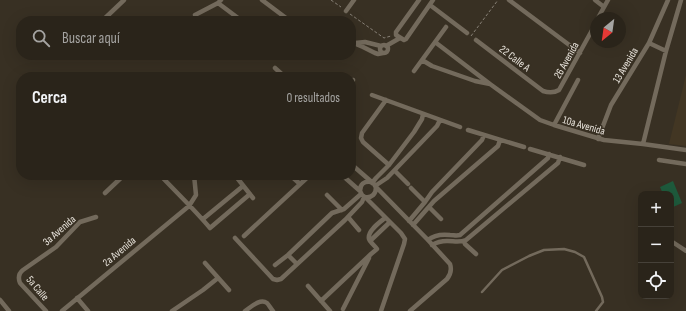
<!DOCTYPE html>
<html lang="es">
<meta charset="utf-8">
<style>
:root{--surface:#2a241a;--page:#322c23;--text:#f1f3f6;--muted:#a5a4a2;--line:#464139}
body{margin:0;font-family:"Sofia Sans Condensed",sans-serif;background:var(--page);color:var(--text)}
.controls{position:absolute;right:12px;bottom:12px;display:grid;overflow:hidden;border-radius:8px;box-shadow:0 4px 16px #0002}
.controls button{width:36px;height:36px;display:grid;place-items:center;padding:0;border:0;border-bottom:1px solid var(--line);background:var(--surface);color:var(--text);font:20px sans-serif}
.compass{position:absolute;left:590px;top:12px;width:36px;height:36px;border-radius:50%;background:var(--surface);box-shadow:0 4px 16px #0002;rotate:209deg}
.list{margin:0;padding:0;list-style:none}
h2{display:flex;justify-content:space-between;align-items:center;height:52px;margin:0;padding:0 16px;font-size:17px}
h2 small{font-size:13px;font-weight:400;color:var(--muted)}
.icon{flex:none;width:22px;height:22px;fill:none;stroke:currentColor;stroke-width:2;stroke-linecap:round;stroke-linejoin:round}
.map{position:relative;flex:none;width:686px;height:311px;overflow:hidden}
.search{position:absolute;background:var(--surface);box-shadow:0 4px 16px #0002;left:16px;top:16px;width:340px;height:44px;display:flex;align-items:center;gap:10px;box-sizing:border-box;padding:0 14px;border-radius:16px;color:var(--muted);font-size:15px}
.panel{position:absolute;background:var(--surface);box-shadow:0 4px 16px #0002;left:16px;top:72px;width:340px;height:108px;border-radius:16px}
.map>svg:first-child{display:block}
</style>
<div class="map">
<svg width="686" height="311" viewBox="0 0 686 311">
<rect width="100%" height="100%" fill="#383023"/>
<!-- built -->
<path fill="#423623" d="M686,75V146L669,144Z"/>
<!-- green -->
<path fill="#1e5a3c" d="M673,181L682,203L671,208V194H663L660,187Z"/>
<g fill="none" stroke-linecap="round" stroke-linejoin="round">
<!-- path -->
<path stroke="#878076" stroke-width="1" stroke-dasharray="3 2" stroke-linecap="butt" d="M331,0L341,7
M350,14L384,38L391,36
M471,36L498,0"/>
<!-- service -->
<path stroke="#736a5c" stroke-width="2.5" d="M482,292L502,270L529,256L544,250L564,249L575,252L584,257L602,297L603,302L596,311"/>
<!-- minor -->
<path stroke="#736a5c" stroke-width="4.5" d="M262,0L290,21
M419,0L396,32V35L404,40L406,39L433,0
M509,0L580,53
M595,0L604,7
M218,3L242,21
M430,5L467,33
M346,11L354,0
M195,15L218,3L221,0
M598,18L608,0
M102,21L124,0
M476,40L543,91C549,93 554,93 559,90L596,23
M351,42L363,47L375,53L378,54L383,53
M355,43L365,42L381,46
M649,43L666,51
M380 49a4 4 0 1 1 8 0a4 4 0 1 1-8 0Z
M386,46L400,38
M422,60L432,66L475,81L490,84L435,42
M275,68L285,77
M414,71L446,27
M490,84L540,120L554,125L604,140L643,144L686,150
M351,86L353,80
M372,95L460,127
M386,100L362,133L361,138L363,142L389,165
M554,125L578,80
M468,130L524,147
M598,139L611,105L649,43L668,0
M643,144L666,51L681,0
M530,149L584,165
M659,160L686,164
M351,164L374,184L376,187L428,240L450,264C452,270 451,274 447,279L410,311
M395,171L408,184
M160,175C177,193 194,209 210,228L250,194
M290,175L300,184
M342,175L360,191L362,195L365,197L401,233L405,239L404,244L381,311
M238,179L253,198
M372,183L376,178L389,165L414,132L422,119L423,114
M375,186L387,178L437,126L440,120
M411,188L425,202
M360,191C360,184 364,181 371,182
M105,193L124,175
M327,195L342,210
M365,197C372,198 376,194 376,187
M429,207L441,219
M348,217L359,230
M203,219L243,186
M409,221L425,202L432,192L482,140L484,135
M413,225L434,201L498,146L500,140
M244,236L310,175
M235,238L273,279L277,280L281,279L345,220L362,202L364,197
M428,240C434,235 442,234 450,235C454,235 456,236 460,235L548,158L549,154
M370,241L390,222
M464,241L465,244L476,254
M671,241L686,251V250
M432,245C437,242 441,241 447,241C454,241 460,243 466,240L558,163L560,157
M288,255L297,264
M205,263L229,290
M275,265L288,255L332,213L344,209L361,194
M308,286L330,311
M77,298L88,311
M0,300L9,311
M321,301L371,254L377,249C375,246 370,242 369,239C367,231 380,222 385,218
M343,309L369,258
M46,311L20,283C18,278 18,274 23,270L56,247L80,222L96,217
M62,311L189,206L196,195L194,175
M172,311L203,290L218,278
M245,311C251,307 260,298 267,303C269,305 271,309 273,311"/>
</g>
<g text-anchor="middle" stroke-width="3" stroke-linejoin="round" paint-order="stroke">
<!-- street labels -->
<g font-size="11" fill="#e7e2da" stroke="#383023">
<text transform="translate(515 58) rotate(37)" y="4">22 Calle A</text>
<text transform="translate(566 60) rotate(-61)" y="4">26 Avenida</text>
<text transform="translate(625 65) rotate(-59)" y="4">13 Avenida</text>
<text transform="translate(584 125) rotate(16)" y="4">10a Avenida</text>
<text transform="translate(59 230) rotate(-41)" y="4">3a Avenida</text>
<text transform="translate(119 251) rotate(-40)" y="4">2a Avenida</text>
<text transform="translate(38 288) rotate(50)" y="4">5a Calle</text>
</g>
</g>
</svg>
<div class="controls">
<button>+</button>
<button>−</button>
<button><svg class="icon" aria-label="locate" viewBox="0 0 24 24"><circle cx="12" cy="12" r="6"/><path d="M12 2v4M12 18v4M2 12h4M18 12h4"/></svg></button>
</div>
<svg class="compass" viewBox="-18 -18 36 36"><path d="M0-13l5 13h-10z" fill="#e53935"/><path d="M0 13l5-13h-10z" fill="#a5a4a2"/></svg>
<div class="search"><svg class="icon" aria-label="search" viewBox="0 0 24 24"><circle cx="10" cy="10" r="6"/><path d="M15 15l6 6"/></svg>Buscar aquí</div>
<section class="panel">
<h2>Cerca<small>0 resultados</small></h2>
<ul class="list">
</ul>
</section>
</div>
